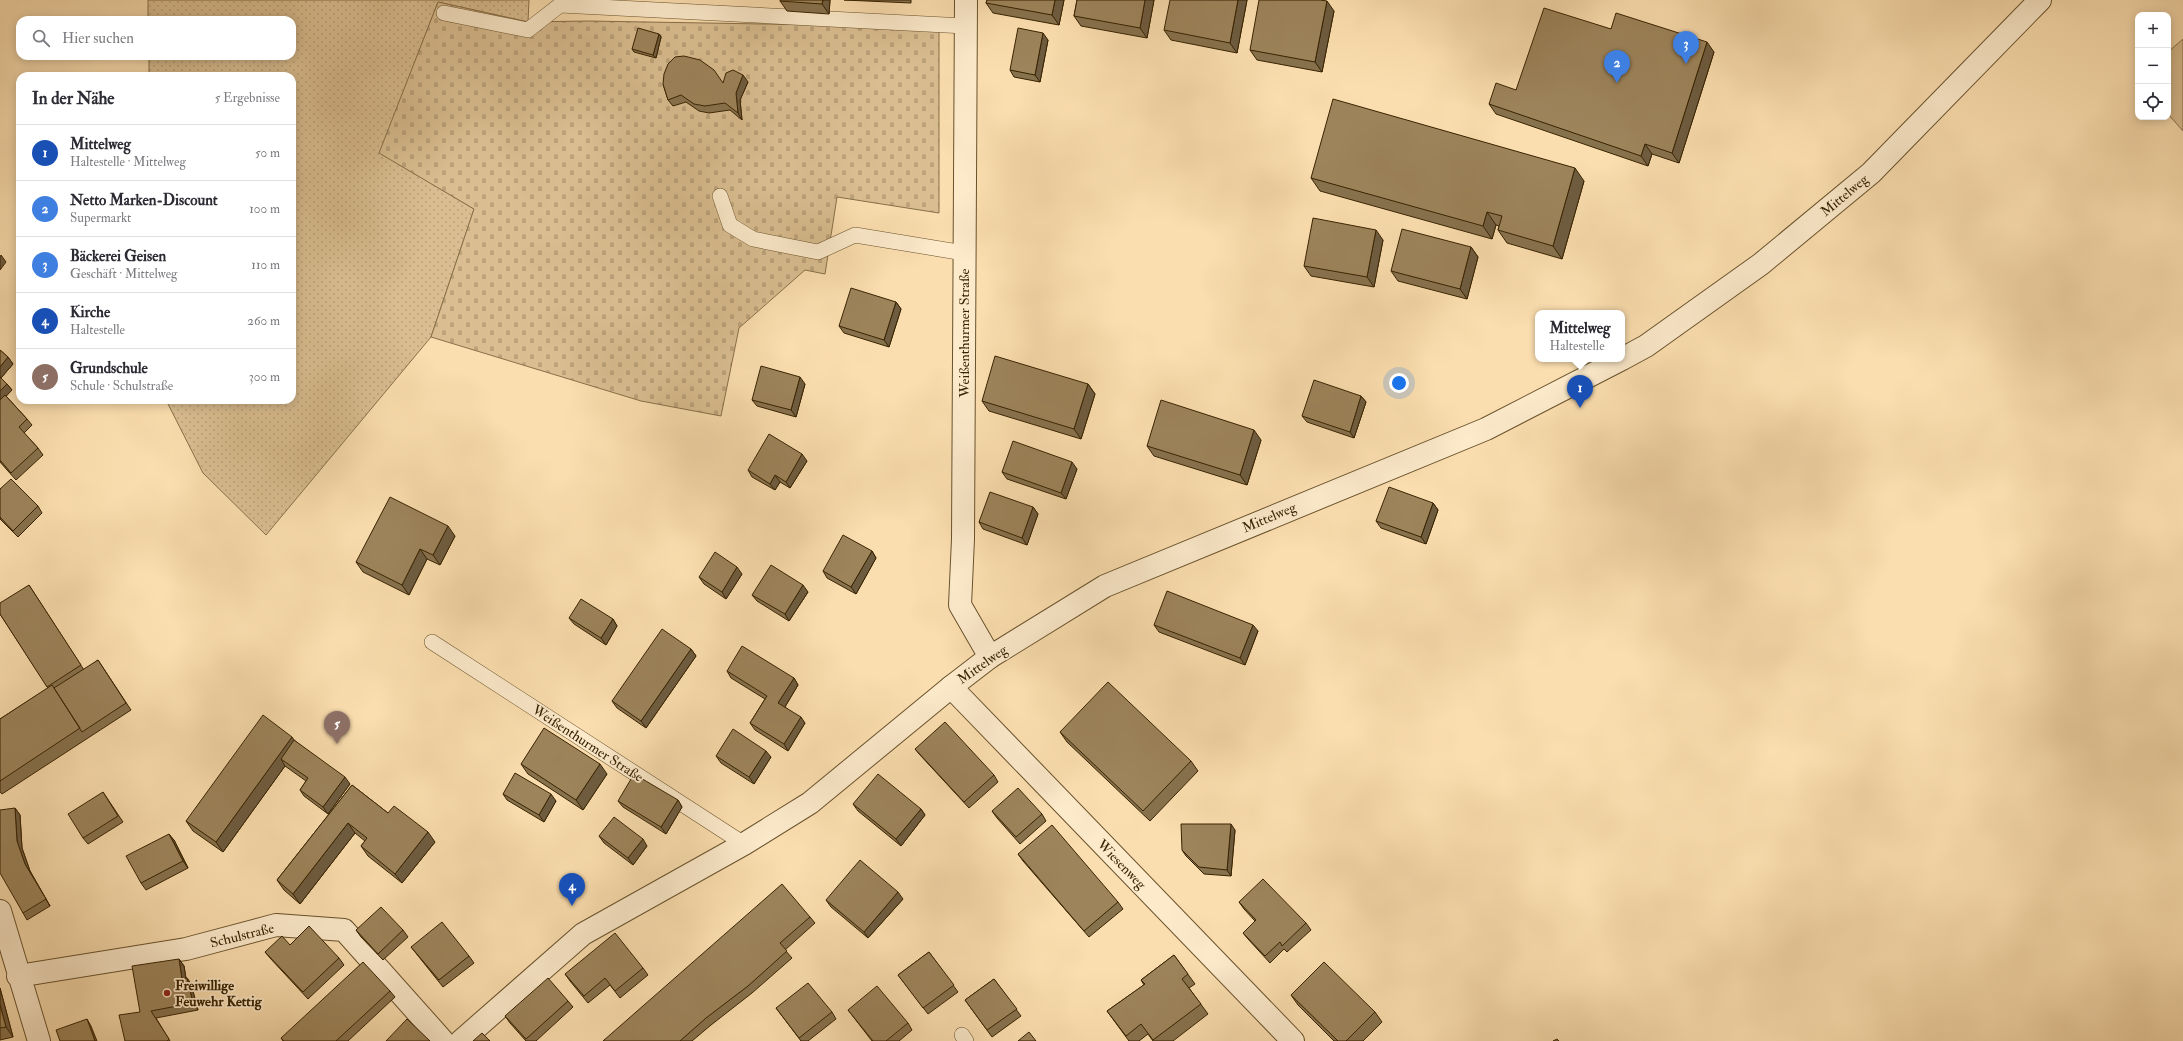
<!DOCTYPE html>
<html lang="de">
<meta charset="utf-8">
<style>
:root{--surface:#fff;--page:#f7f7f7;--text:#2b2b33;--muted:#7c7c81;--line:#e1e1e2;--accent:#8f2418}
body{margin:0;font-family:"IM FELL Double Pica",serif;background:var(--page);color:var(--text)}
.controls{position:absolute;right:12px;top:12px;display:grid;overflow:hidden;border-radius:8px;box-shadow:0 2px 10px #0003}
.controls button{width:36px;height:36px;display:grid;place-items:center;padding:0;border:0;border-bottom:1px solid var(--line);background:var(--surface);color:var(--text);font:20px sans-serif}
.you{position:absolute;left:1399px;top:383px;width:14px;height:14px;margin:-10px;border:3px solid #fff;border-radius:50%;background:#1a73e8;box-shadow:0 0 0 6px #1a73e833}
.badge{display:grid;place-items:center;width:26px;height:26px;border-radius:50%;background:var(--accent);color:#fff;font-size:13px;font-weight:700}
.pin{position:absolute;translate:-50% -33px;filter:drop-shadow(0 1px 2px #0008)}
.pin::after{content:'';position:absolute;top:21px;width:14px;height:12px;background:inherit;clip-path:polygon(0 0,100% 0,50% 100%)}
.popup{position:absolute;left:1535px;top:310px;width:90px;height:52px;box-sizing:border-box;display:grid;place-content:center;border-radius:8px;background:var(--surface);filter:drop-shadow(0 1px 3px #0005);font-size:13px;white-space:nowrap;color:var(--muted)}
.popup b{font-size:15px;color:var(--text)}
.popup::after{content:'';position:absolute;left:50%;top:100%;margin-left:-8px;border:8px solid transparent;border-top-color:var(--surface)}
.list{margin:0;padding:0;list-style:none}
h2{display:flex;justify-content:space-between;align-items:center;height:52px;margin:0;padding:0 16px;font-size:17px}
h2 small{font-size:13px;font-weight:400;color:var(--muted)}
.list li{display:grid;grid-template-columns:26px 1fr auto;gap:12px;align-items:center;box-sizing:border-box;height:56px;padding:0 16px;border-top:1px solid var(--line)}
.list b{display:block;font-size:15px;white-space:nowrap}
.list p{margin:0;font-size:13px;white-space:nowrap;color:var(--muted)}
.list em{font-size:13px;font-style:normal;color:var(--muted)}
.icon{flex:none;width:22px;height:22px;fill:none;stroke:currentColor;stroke-width:2;stroke-linecap:round;stroke-linejoin:round}
.map{position:relative;flex:none;width:2183px;height:1041px;overflow:hidden}
.search{position:absolute;background:var(--surface);box-shadow:0 2px 10px #0003;left:16px;top:16px;width:280px;height:44px;display:flex;align-items:center;gap:10px;box-sizing:border-box;padding:0 14px;border-radius:12px;color:var(--muted);font-size:15px}
.panel{position:absolute;background:var(--surface);box-shadow:0 2px 10px #0003;left:16px;top:72px;width:280px;height:332px;border-radius:12px}
.map>svg:first-child{display:block}
</style>
<div class="map">
<svg width="2183" height="1041" viewBox="0 0 2183 1041">
<defs>
<pattern id="grass-dots" width="8" height="8" patternUnits="userSpaceOnUse"><rect width="8" height="8" fill="#dabe91"/><path d="M2 2h.1M6 6h.1" fill="none" stroke="#bca37b" stroke-width="1.8" stroke-linecap="round"/></pattern>
<pattern id="cemetery-stones" width="16" height="16" patternUnits="userSpaceOnUse"><rect width="16" height="16" fill="#dabe91"/><path d="M2 7V4a2 2 0 0 1 4 0v3zM10 15v-3a2 2 0 0 1 4 0v3z" fill="#bca37b"/></pattern>
</defs>
<rect width="100%" height="100%" fill="#fbdeaf"/>
<filter id="stains"><feTurbulence type="fractalNoise" baseFrequency=".005" numOctaves="4"/><feColorMatrix values="0 0 0 0 .2 0 0 0 0 .09 0 0 0 0 .02 0 0 0 .5 -.17"/></filter>
<radialGradient id="worn" r=".72"><stop offset=".6" stop-color="#630" stop-opacity="0"/><stop offset="1" stop-color="#630" stop-opacity=".3"/></radialGradient>
<!-- grass -->
<path fill="url(#grass-dots)" stroke="#897049" d="M148,0H529L528,22L438,2L380,153L474,209L431,337L266,535L203,473L166,400H292V76H149V56H292V20H148Z"/>
<!-- cemetery -->
<path fill="url(#cemetery-stones)" stroke="#897049" d="M438,2L528,22L588,21L939,27V213L837,197L825,274L805,270L739,328L721,416L641,401L431,337L474,209L379,153Z"/>
<!-- garden -->
<path fill="#dabe91" stroke="#897049" d="M2183,39V131L2168,114V52Z"/>
<g fill="none" stroke-linecap="round" stroke-linejoin="round">
<defs>
<path id="service" d="M444,13L528,30L560,5L965,26
M720,196L730,225L753,239L818,252L855,235L964,253
M432,642L744,844
M962,1035L966,1041"/>
<path id="minor" d="M966,0L963,539L960,605L990,657
M951,687L1293,1041
M0,911L39,1041
M18,976L186,949L276,925L344,930L443,1041"/>
<path id="tertiary" d="M1622,359L1646,346L1761,264L1871,173L2040,0
M461,1041L583,934L744,844L810,803L951,687L990,657L1105,586L1486,429L1622,359"/>
</defs>
<!-- service casing -->
<use href="#service" stroke="#69522c" stroke-width="16"/>
<!-- minor casing -->
<use href="#minor" stroke="#69522c" stroke-width="24"/>
<!-- tertiary casing -->
<use href="#tertiary" stroke="#69522c" stroke-width="24"/>
<!-- service -->
<use href="#service" stroke="#fceacb" stroke-width="15"/>
<!-- minor -->
<use href="#minor" stroke="#fceacb" stroke-width="22"/>
<!-- tertiary -->
<use href="#tertiary" stroke="#fceacb" stroke-width="22"/>
</g>
<!-- wall -->
<path fill="#87724e" stroke="#382301" d="M830,0L829,14L787,11L780,1Z
M844,0H911V3Z
M987,0H1064L1059,25L993,13L986,3Z
M1077,0H1154L1147,38L1081,26L1074,16Z
M1247,0L1237,53L1171,40L1164,30Z
M1334,11L1322,72L1257,60L1250,50Z
M1611,29L1714,52L1679,163L1652,154L1648,166L1496,114L1489,104L1516,90Z
M659,34L661,37L656,58L634,52L632,49Z
M1048,40L1040,82L1014,77L1010,70Z
M748,82L740,100L742,120L730,110L709,113L699,111L686,102L673,106L668,100L663,84L723,83Z
M1311,178L1584,181L1562,259L1507,243L1498,230L1499,226L1496,225L1492,239L1320,191Z
M1383,240L1374,287L1311,276L1304,266Z
M1471,247L1478,257L1467,299L1398,281L1391,271Z
M896,302L901,309L889,347L844,333L839,326Z
M0,350L8,357L13,364L1,378L7,384L12,390L6,396L27,419L32,425L24,433L38,448L43,455L16,480L0,462Z
M805,384L796,417L757,406L752,400Z
M1088,384L1095,394L1081,439L989,411L982,401Z
M1361,396L1366,402L1354,438L1307,422L1302,416Z
M1261,440L1247,485L1154,456L1147,446Z
M807,461L790,488L780,482L775,490L752,477L748,470Z
M1077,469L1066,499L1007,479L1002,472Z
M0,489L38,506L42,513L18,537L0,519Z
M1433,503L1438,510L1426,544L1381,528L1376,521Z
M1033,507L1038,514L1027,545L983,529L979,522Z
M455,536L440,565L427,559L409,595L363,572L356,562Z
M872,551L876,558L856,594L827,578L823,571Z
M742,574L726,599L704,584L699,577Z
M29,585L84,670L98,660L131,710L2,794L0,792V719L48,688L0,614Z
M808,592L789,621L757,601L752,595Z
M569,618L613,619L617,626L606,645L574,624Z
M1154,625L1258,631L1245,665L1159,632Z
M691,649L696,656L646,728L617,708L612,701Z
M727,671L794,678L798,685L785,707L805,723L788,751L755,730L750,723L765,699L731,678Z
M1060,732L1191,761L1198,771L1150,821L1067,742Z
M294,740L350,784L328,814L304,796L300,790L306,781L285,766L223,852L193,831L186,821Z
M915,749L994,775L998,782L969,808L920,755Z
M716,756L771,757L754,784L721,763Z
M521,764L607,774L583,810L528,774Z
M352,785L388,813L435,842L402,883L368,856L361,846L365,841L355,833L300,904L284,890L277,880Z
M103,792L123,822L88,844L83,838Z
M503,794L556,801L544,822L507,800Z
M678,800L682,807L666,834L623,807L618,801Z
M853,804L921,809L925,815L901,846L858,811Z
M15,808L20,815L22,848L30,871L50,906L27,920L23,913Z
M992,811L1042,814L1046,821L1020,844L997,818Z
M1235,830L1231,876L1204,874L1186,856L1182,850Z
M599,836L647,846L633,865L604,843Z
M174,840L188,868L146,890L141,883Z
M1018,854L1118,902L1123,909L1089,937L1023,861Z
M903,899L868,938L831,907L826,900Z
M1239,902L1306,923L1311,930L1287,952L1284,949L1270,963L1248,939L1243,933L1255,921L1244,909Z
M810,917L815,923L785,950L792,958L752,993L711,1025L692,1041H603Z
M356,930H403L408,937L383,960L361,937Z
M290,945L339,958L344,965L308,999L270,958L265,952Z
M411,947L469,956L474,963L443,987Z
M929,952L958,992L928,1014L898,975Z
M1174,955L1195,984L1189,988L1208,1014L1173,1041H1153L1148,1034L1139,1041H1129L1107,1011L1144,985L1141,980Z
M179,959L184,966L186,978H187L191,984L198,1010L156,1018L170,1041H125L140,1012Z
M643,968L648,975L620,998L610,985L588,1003L570,981L565,974Z
M994,979L1021,1016L992,1037L965,1000Z
M0,988L13,1037L0,1040Z
M390,991L395,997L348,1041H283L281,1038Z
M1291,995L1375,1012L1382,1022L1363,1041H1334L1298,1005Z
M568,1001L573,1007L536,1041H526L510,1023L505,1016Z
M776,1008L832,1012L836,1019L808,1041H801Z
M848,1010L908,1023L912,1030L899,1041H872Z"/>
<!-- shaded-wall -->
<path fill="#6e5c40" stroke="#382301" d="M823,0H830L829,14L822,4Z
M1055,0H1064L1059,25L1052,15Z
M1145,0H1154L1147,38L1140,28Z
M1238,0H1247L1237,53L1230,43Z
M1327,1L1334,11L1322,72L1315,62Z
M1043,33L1048,40L1040,82L1035,75Z
M659,34L661,37L656,58L653,55Z
M1707,42L1714,52L1679,163L1672,153Z
M743,75L748,82L740,100L742,120L738,113L736,93Z
M1645,144L1652,154L1648,166L1641,156Z
M1575,168L1584,181L1562,259L1553,246Z
M1487,212L1496,225L1492,239L1483,226Z
M1376,230L1383,240L1374,287L1367,277Z
M1471,247L1478,257L1467,299L1460,289Z
M1,255L6,262L0,270V257Z
M896,302L901,309L889,347L884,340Z
M8,357L13,364L0,379V367Z
M800,377L805,384L796,417L791,410Z
M7,384L12,390L0,403V391Z
M1088,384L1095,394L1081,439L1074,429Z
M1361,396L1366,402L1354,438L1350,432Z
M1254,430L1261,440L1247,485L1240,475Z
M802,454L807,461L790,488L786,482Z
M1072,462L1077,469L1066,499L1061,493Z
M775,475L780,482L775,490L770,484Z
M1433,503L1438,510L1426,544L1421,537Z
M1033,507L1038,514L1027,545L1022,538Z
M448,526L455,536L440,565L433,555Z
M420,549L427,559L409,595L402,585Z
M872,551L876,558L856,594L851,587Z
M737,567L742,574L726,599L722,592Z
M803,585L808,592L789,621L785,614Z
M613,619L617,626L606,645L601,638Z
M1253,625L1258,631L1245,665L1240,658Z
M691,649L696,656L646,728L641,721Z
M794,678L798,685L783,710L778,703Z
M801,717L805,723L788,751L784,744Z
M292,737L299,747L281,759L285,766L223,852L216,842Z
M766,751L771,757L754,784L749,777Z
M600,764L607,774L583,810L576,800Z
M345,777L350,784L328,814L323,807Z
M551,794L556,801L544,822L539,815Z
M678,800L682,807L666,834L661,827Z
M15,808L20,815L22,848L30,871L50,906L25,864L17,841Z
M921,809L925,815L901,846L896,839Z
M348,823L355,833L300,904L293,894Z
M1231,824L1235,830L1231,876L1227,870Z
M428,832L435,842L402,883L395,874Z
M169,834L174,840L188,868L183,861Z
M643,839L647,846L633,865L628,858Z
M898,892L903,899L868,938L864,932Z
M179,959L184,966L187,986L182,979Z
M187,978L191,984L198,1010L193,1003Z
M0,988L13,1037L6,1027L0,1005Z
M87,1019L91,1026L97,1041H95Z"/>
<!-- building -->
<path fill="#9d845b" stroke="#382301" d="M780,0H823L822,4L780,1Z
M987,0H1055L1052,15L986,3Z
M1077,0H1145L1140,28L1074,16Z
M1170,0H1238L1230,43L1164,30Z
M1259,0H1320L1327,1L1315,62L1250,50Z
M1544,8L1611,29L1616,13L1707,42L1672,153L1645,144L1641,156L1489,104L1496,83L1516,90Z
M638,28L659,34L653,55L632,49Z
M1018,28L1043,33L1035,75L1010,70Z
M684,56L700,60L714,70L723,83L726,73L733,70L743,75L736,93L738,113L725,103L705,106L694,104L681,95L668,100L663,84L664,74L668,64L675,57Z
M1333,99L1575,168L1553,246L1498,230L1502,216L1487,212L1483,226L1311,178Z
M1313,218L1376,230L1367,277L1304,266Z
M1402,229L1471,247L1460,289L1391,271Z
M851,288L896,302L884,340L839,326Z
M0,350L8,357L0,367Z
M995,356L1088,384L1074,429L982,401Z
M761,366L800,377L791,410L752,400Z
M0,377L7,384L0,391Z
M1314,380L1361,396L1350,432L1302,416Z
M5,395L27,419L19,427L38,448L11,473L0,460V400Z
M1161,400L1254,430L1240,475L1147,446Z
M769,434L802,454L786,482L775,475L770,484L748,470Z
M1013,441L1072,462L1061,493L1002,472Z
M11,479L38,506L13,531L0,517V489Z
M1389,487L1433,503L1421,537L1376,521Z
M990,492L1033,507L1022,538L979,522Z
M390,497L448,526L433,555L420,549L402,585L356,562Z
M843,535L872,551L851,587L823,571Z
M715,552L737,567L722,592L699,577Z
M771,565L803,585L785,614L752,595Z
M29,585L81,665L47,687L0,614V603Z
M1167,591L1253,625L1240,658L1154,625Z
M581,599L613,619L601,638L569,618Z
M662,629L691,649L641,721L612,701Z
M742,646L794,678L778,703L801,717L784,744L750,723L767,696L727,671Z
M98,660L126,703L82,732L54,688Z
M1108,682L1191,761L1143,811L1060,732Z
M52,685L80,728L0,781V719Z
M263,715L292,737L216,842L186,821Z
M945,722L994,775L964,802L915,749Z
M544,728L600,764L576,800L521,764Z
M733,729L766,751L749,777L716,756Z
M294,740L345,777L323,807L300,790L308,778L281,759Z
M515,773L551,794L539,815L503,794Z
M634,774L678,800L661,827L618,801Z
M878,774L921,809L896,839L853,804Z
M352,785L388,813L394,806L428,832L395,874L361,846L367,838L348,823L293,894L277,880Z
M1018,788L1042,814L1016,837L992,811Z
M103,792L118,816L83,838L68,814Z
M15,808L17,841L25,864L46,899L23,913L0,873V810Z
M614,817L643,839L628,858L599,836Z
M1181,824H1231L1227,870L1199,867L1182,850Z
M1052,825L1118,902L1084,931L1018,854Z
M169,834L183,861L141,883L126,856Z
M860,860L898,892L864,932L826,900Z
M1263,879L1306,923L1282,946L1280,942L1265,956L1243,933L1256,920L1239,902Z
M782,884L810,917L780,943L787,951L748,986L706,1018L680,1041H603Z
M381,907L403,930L378,954L356,930Z
M442,922L469,956L439,980L411,947Z
M309,926L339,958L303,992L265,952L282,936L290,945Z
M615,933L643,968L615,991L605,978L584,996L565,974Z
M929,952L954,985L923,1008L898,975Z
M1174,955L1188,974L1182,979L1201,1004L1153,1040L1141,1024L1126,1036L1107,1011L1145,984L1141,980Z
M179,959L182,979L187,978L193,1003L151,1011L169,1039L167,1041H125L119,1015L140,1012L132,966Z
M363,962L390,991L336,1041H284L281,1038Z
M1324,962L1375,1012L1346,1041H1338L1291,995Z
M548,978L568,1001L526,1039L505,1016Z
M994,979L1017,1009L987,1030L965,1000Z
M808,983L832,1012L799,1038L776,1008Z
M877,986L908,1023L886,1041H873L848,1010Z
M0,1005L6,1027L0,1028Z
M87,1019L95,1041H60L56,1030Z
M407,1019L430,1041H386Z
M1029,1032L1036,1041H1018Z
M482,1033L490,1041H473Z
M1557,1039L1559,1041H1553Z"/>
<!-- markers -->
<circle fill="#8f2418" stroke="#fceacb" stroke-width="1.5" cx="167" cy="993" r="4"/>
<g text-anchor="middle" stroke-width="3.5" stroke-linejoin="round" paint-order="stroke">
<!-- street labels -->
<g font-size="14" fill="#382301" stroke="#fceacb">
<text transform="translate(1844 195) rotate(-40)" y="5">Mittelweg</text>
<text transform="translate(964 333) rotate(-90)" y="5">Weißenthurmer Straße</text>
<text transform="translate(1269 517) rotate(-23)" y="5">Mittelweg</text>
<text transform="translate(982 664) rotate(-35)" y="5">Mittelweg</text>
<text transform="translate(588 743) rotate(33)" y="5">Weißenthurmer Straße</text>
<text transform="translate(1122 864) rotate(46)" y="5">Wiesenweg</text>
<text transform="translate(242 935) rotate(-14)" y="5">Schulstraße</text>
</g>
<!-- poi labels -->
<g font-size="14" font-weight="bold" fill="#382301" stroke="#fceacb" text-anchor="start">
<text x="175" y="990">Freiwillige<tspan x="175" dy="16">Feuwehr Kettig</tspan></text>
</g>
</g>
<rect width="100%" height="100%" filter="url(#stains)"/>
<rect width="100%" height="100%" fill="url(#worn)"/>
</svg>
<div class="controls">
<button>+</button>
<button>−</button>
<button><svg class="icon" aria-label="locate" viewBox="0 0 24 24"><circle cx="12" cy="12" r="6"/><path d="M12 2v4M12 18v4M2 12h4M18 12h4"/></svg></button>
</div>
<div class="you"></div>
<div class="pin badge" style="left:1580px;top:408px;background:#1a4fb4">1</div>
<div class="popup"><b>Mittelweg</b>Haltestelle</div>
<div class="pin badge" style="left:1617px;top:83px;background:#3f7fe0">2</div>
<div class="pin badge" style="left:1686px;top:64px;background:#3f7fe0">3</div>
<div class="pin badge" style="left:572px;top:906px;background:#1a4fb4">4</div>
<div class="pin badge" style="left:337px;top:744px;background:#8d6e63">5</div>
<div class="search"><svg class="icon" aria-label="search" viewBox="0 0 24 24"><circle cx="10" cy="10" r="6"/><path d="M15 15l6 6"/></svg>Hier suchen</div>
<section class="panel">
<h2>In der Nähe<small>5 Ergebnisse</small></h2>
<ul class="list">
<li><span class="badge" style="background:#1a4fb4">1</span><div><b>Mittelweg</b><p>Haltestelle · Mittelweg</p></div><em>50 m</em></li>
<li><span class="badge" style="background:#3f7fe0">2</span><div><b>Netto Marken-Discount</b><p>Supermarkt</p></div><em>100 m</em></li>
<li><span class="badge" style="background:#3f7fe0">3</span><div><b>Bäckerei Geisen</b><p>Geschäft · Mittelweg</p></div><em>110 m</em></li>
<li><span class="badge" style="background:#1a4fb4">4</span><div><b>Kirche</b><p>Haltestelle</p></div><em>260 m</em></li>
<li><span class="badge" style="background:#8d6e63">5</span><div><b>Grundschule</b><p>Schule · Schulstraße</p></div><em>300 m</em></li>
</ul>
</section>
</div>
